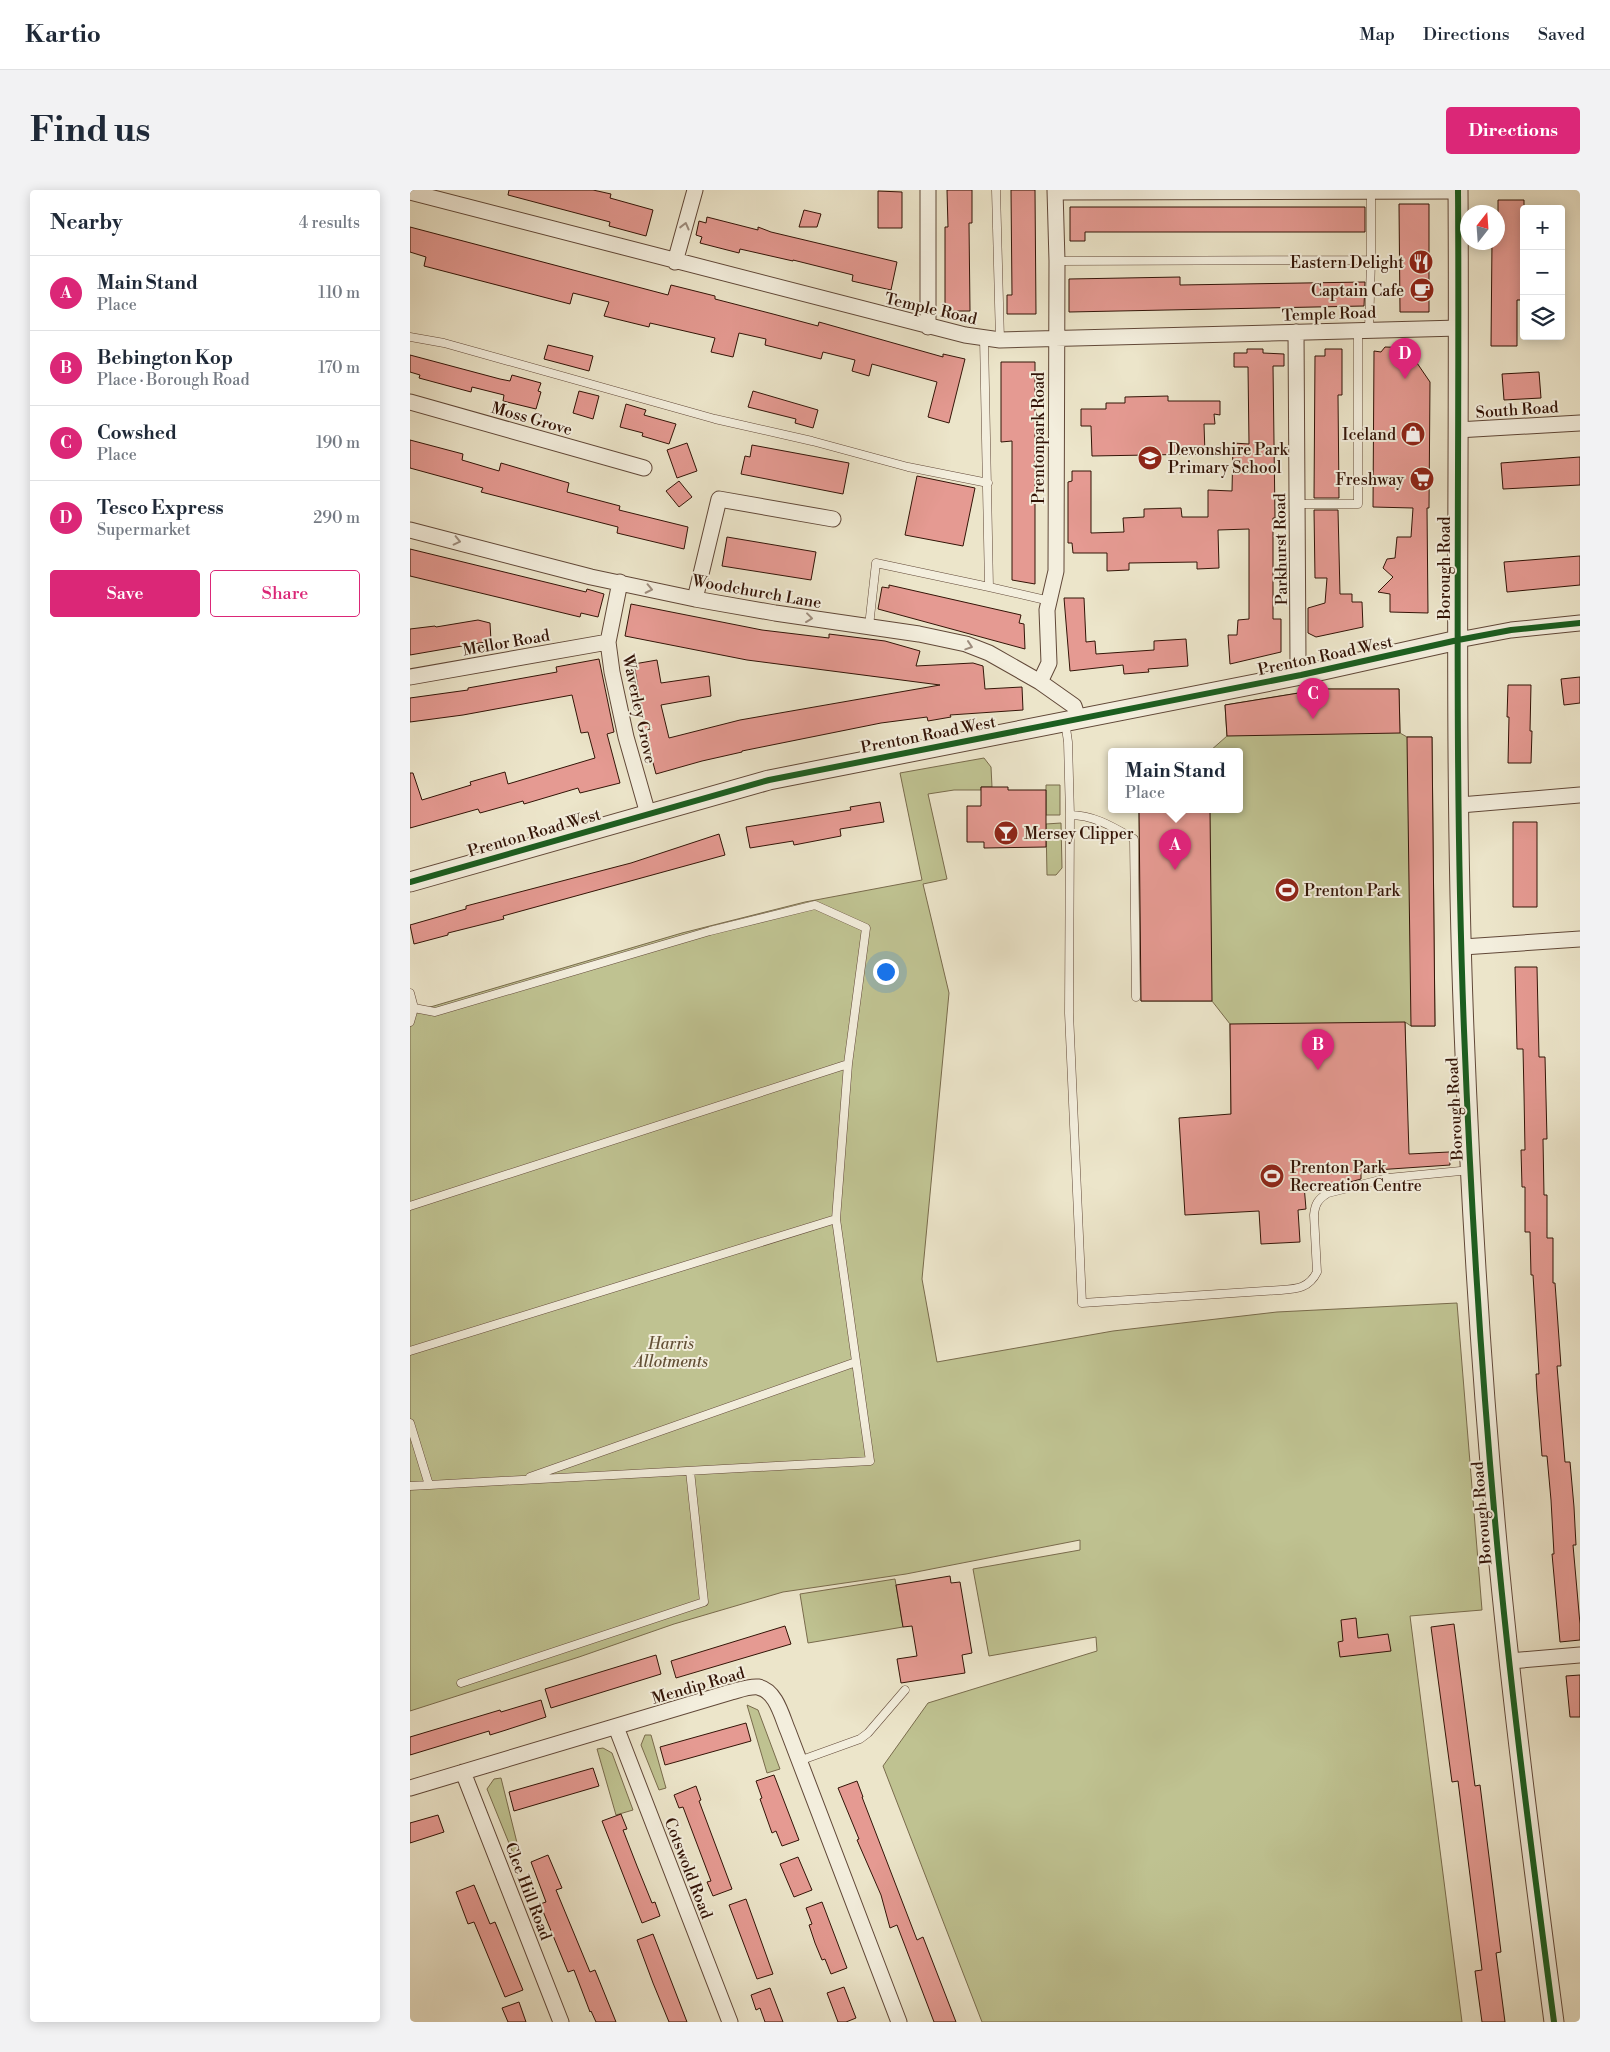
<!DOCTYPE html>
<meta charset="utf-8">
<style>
:root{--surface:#fff;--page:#f2f2f3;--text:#1f2937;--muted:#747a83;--line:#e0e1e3;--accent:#db2777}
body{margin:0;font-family:"Libre Bodoni",serif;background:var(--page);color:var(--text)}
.controls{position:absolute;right:15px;top:15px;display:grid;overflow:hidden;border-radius:5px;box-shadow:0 2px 12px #0003}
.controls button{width:45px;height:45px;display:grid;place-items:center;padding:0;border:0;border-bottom:1px solid var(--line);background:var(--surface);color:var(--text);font:25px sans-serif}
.compass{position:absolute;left:1050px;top:15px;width:45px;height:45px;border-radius:50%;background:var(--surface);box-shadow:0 2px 12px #0003;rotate:17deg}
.you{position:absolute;left:475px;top:781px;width:18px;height:18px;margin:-12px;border:4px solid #fff;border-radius:50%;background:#1a73e8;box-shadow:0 0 0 8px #1a73e833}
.badge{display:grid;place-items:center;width:32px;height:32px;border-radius:50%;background:var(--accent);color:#fff;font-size:16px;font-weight:700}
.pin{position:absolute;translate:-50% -41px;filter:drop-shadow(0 1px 2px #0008)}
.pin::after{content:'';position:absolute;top:26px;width:18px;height:15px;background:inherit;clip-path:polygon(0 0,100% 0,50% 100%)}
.popup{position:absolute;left:698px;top:558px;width:135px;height:65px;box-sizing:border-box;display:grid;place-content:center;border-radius:5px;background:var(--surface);filter:drop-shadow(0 1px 4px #0005);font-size:16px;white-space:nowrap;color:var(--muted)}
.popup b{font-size:19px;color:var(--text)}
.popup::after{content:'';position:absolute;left:50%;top:100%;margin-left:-10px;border:10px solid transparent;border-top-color:var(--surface)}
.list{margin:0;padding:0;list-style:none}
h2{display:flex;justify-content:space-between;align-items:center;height:65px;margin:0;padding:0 20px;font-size:21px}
h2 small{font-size:16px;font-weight:400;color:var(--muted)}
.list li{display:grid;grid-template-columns:32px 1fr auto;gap:15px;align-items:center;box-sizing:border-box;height:75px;padding:0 20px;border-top:1px solid var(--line)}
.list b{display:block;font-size:19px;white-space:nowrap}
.list p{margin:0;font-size:16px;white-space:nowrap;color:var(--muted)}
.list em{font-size:16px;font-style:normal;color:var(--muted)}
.actions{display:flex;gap:10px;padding:15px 20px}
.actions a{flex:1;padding:11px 0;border:1px solid var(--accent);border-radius:5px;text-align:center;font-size:18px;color:var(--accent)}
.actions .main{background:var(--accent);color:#fff}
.icon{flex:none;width:28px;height:28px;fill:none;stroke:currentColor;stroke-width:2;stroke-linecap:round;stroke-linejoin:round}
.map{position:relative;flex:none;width:1170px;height:1832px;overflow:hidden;border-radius:5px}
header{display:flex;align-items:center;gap:30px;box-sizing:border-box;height:70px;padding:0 25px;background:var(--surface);border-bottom:1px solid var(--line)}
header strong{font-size:24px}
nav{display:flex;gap:28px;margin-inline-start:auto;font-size:18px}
.intro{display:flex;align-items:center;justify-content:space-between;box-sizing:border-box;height:120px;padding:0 30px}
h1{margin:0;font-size:35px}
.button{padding:12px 22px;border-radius:5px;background:var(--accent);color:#fff;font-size:18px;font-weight:700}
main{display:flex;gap:30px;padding:0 30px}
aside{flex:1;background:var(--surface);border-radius:5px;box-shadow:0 2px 12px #0003}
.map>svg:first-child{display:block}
</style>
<header>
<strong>Kartio</strong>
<nav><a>Map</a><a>Directions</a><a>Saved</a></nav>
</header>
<div class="intro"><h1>Find us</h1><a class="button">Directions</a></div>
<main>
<aside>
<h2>Nearby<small>4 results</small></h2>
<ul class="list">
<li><span class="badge">A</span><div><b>Main Stand</b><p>Place</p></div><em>110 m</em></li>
<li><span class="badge">B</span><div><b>Bebington Kop</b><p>Place · Borough Road</p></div><em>170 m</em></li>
<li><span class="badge">C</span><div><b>Cowshed</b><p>Place</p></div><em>190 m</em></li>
<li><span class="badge">D</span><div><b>Tesco Express</b><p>Supermarket</p></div><em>290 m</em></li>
</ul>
<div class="actions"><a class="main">Save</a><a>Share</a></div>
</aside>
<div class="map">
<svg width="1170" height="1832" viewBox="0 0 1170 1832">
<rect width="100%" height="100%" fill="#ece5ca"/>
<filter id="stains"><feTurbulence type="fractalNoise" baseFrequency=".004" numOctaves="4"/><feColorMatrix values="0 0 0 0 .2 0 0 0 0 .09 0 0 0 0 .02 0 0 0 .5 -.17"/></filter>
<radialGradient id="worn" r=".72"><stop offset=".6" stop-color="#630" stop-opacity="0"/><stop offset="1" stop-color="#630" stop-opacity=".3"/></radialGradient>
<!-- green -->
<path fill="#bfc291" stroke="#796b4c" d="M913,499H989L990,543L997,547H1022L1025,836H1001L995,832L996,926L821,929L820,834L802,811H731L729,619H829V561H800L817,546L815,515Z
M574,568L581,577L582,597H571V600H544L518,604L537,689L513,694L539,803L512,1089L527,1172L703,1141L867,1122L1047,1113L1072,1420L1000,1426L1052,1832H572L473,1576L518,1513L687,1461L686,1447L579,1466L563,1379L670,1360V1350L496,1384L373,1402L264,1434L169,1467L0,1521V823L272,743L395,712L512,690L490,583Z
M636,595H650V625H636Z
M651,633L652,678L646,685H637L636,634Z
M485,1389L493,1437L398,1453L390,1404Z
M337,1515L348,1520L370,1579L357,1583Z
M235,1545H241L256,1598L249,1600L231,1555Z
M193,1558L202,1563L223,1620L206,1625L187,1559Z
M91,1588L110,1665L105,1668L77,1599L84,1589Z"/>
<!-- building -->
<path fill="#e59a92" stroke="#331407" d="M99,0H183L201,4L200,8L243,20L236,46L199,36L200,32L98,5Z
M537,0H562V33H559L560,121H535V37H538Z
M601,0H625L626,124H597V105H602Z
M468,1L492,2V38H468Z
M1088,10H1114V110H1107V156H1081L1082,52H1088Z
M989,14H1019V122H990Z
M660,17H955V42H675V51H660Z
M394,20L411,24L407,37H389Z
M297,27L348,40V37L361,42L487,72L481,100L442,91L443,85L383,70V71L330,59L329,63L290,53L292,47L286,45L289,31L296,33Z
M0,37L258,105L261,95L305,106V109L363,124L408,136L409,132L533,167V164L555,169L539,233L518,227L527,192L462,174L459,186L442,181L445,170L413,162L411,169L355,155L356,149L329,143L323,167L301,162L305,148L240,133L239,137L194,126L199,112L163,103L160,114L14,76L16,67L0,62Z
M770,87V95L955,92L954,116L659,122V89Z
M138,155L183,166L179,181L134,169Z
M975,157L1008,158L1007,173L1020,192L1019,318H1017L1018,423L980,422V404L968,402L983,387L973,378L977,369L985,368L987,347H1001L1003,318L963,317L964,161L971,162Z
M837,159H853V163L874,164V176H863L865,328H863V429H871V462L820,474L818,445H827L828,430L839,429V339L808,340L809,378L787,379V372L719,373V380L697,381V363H663L662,353H658V292L662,291V281H681V343L714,342L713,328L734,327V319L771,318L772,327H798V300L822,301L823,253L839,254L838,177H824V163H837Z
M915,159H932V205H928L929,308H904L905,166H915Z
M0,165L90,189L100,191L102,185L131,193L128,201L131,202L126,219L93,211L94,205L62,197L61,202L9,188L10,185L0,182Z
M591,172H625V394L602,390V251L591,252Z
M1129,182L1131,208L1094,210L1092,184Z
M169,201L189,206L183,229L163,223Z
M343,201L408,220L403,238L385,233L386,229L338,217Z
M758,206V211H810V225L804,224L805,234H794L795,264L682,266L681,236H671V219H696V213H715V207Z
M216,214L236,220L234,225L266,234L259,254L232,246L233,243L210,237Z
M0,250L53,264L52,270L89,281L91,273L159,293L157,302L210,316L209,320L278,337L274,359L207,343L208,337L71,302L73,298L0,278Z
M277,253L287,281L267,288L257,260Z
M342,255L439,273L433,304L331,284L335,266L340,267Z
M1170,267V295L1093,299L1091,273Z
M507,286L565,298L553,356L495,345Z
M269,291L282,307L269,317L256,301Z
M904,320H928L930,404H942V412H952L953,437L906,447L898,443V418L915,413L917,388H905Z
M317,347L406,362L401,390L312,376Z
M0,359L176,402L177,399L194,404L188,427L171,423L170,427L0,386Z
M1170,366V395L1097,402L1094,372Z
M479,395L611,425L609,433L614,434L615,459L468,419L472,397L479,398Z
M654,408H674L676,452L685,451L686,464L744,460V451L776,449L778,476L738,479L739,482L714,484L713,475L660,481Z
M221,414L352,440L419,448V444L475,451L510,461L506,476L563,473L573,476L575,499L612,497L613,520L540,525L541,527L518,531L517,527L471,533L332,561V562L292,571L246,584L232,532H234L224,474L247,470L251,493L299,486L301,506L251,515L259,548L330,530L530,495L337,470L215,446Z
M68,430L80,433L81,451L0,465V439L25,436L26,437Z
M189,469L204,542L197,544L210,593L170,603L168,598L114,614L113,611L70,623L68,619L0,638V583H3L12,610L61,595L60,592L95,582L98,594L185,568L178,542L171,543L162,505L53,525L0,532V508L58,500V498L147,482L146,477Z
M1170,487V513L1154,515L1151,489Z
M1098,495H1121L1120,541H1122L1121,573H1098L1099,527H1097Z
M913,499H989L990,543L817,546L815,515Z
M997,547H1022L1025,836H1001Z
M571,597H598V600H636V657L574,658V652H557V616H571Z
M470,612L474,632L430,639L431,646L384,655L383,651L340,658L336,637L441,620L440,617Z
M729,619H800L802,811H731Z
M1103,632H1127V717H1103Z
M309,644L315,665L93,726L94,729L38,743V745L4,754L0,735L56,719V716L221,673Z
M1105,777H1127L1129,867H1135L1137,949H1133L1134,1005H1137V1048H1143V1093H1145L1151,1176H1147L1155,1272H1160L1164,1317L1166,1355H1163L1170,1434V1450L1150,1452L1142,1364H1144L1141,1310L1137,1266H1132L1127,1202L1126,1184H1129L1123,1085H1121L1120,1042H1115V997H1112L1111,960H1115L1114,904L1113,859H1107Z
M995,832L999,964L1039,962L1040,975L951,981V989L940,992L894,995L896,1019L888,1020L890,1052L851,1054L849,1021L775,1025L769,928L821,924L820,834Z
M540,1386L541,1393L550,1392L562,1463L552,1465L555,1483L491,1493L487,1469L507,1466L502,1436L493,1437L486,1395Z
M946,1428L948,1448L978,1444L981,1461L930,1467L928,1452L933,1451L931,1430Z
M1044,1434L1065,1596L1070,1595L1091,1762L1086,1763L1095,1832H1072L1065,1781L1072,1780L1048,1591L1042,1592L1021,1437Z
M375,1436L381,1454L266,1488L261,1471Z
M246,1465L251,1484L141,1518L135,1499Z
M1170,1485V1527H1160L1156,1486Z
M131,1510L136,1527L96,1540L80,1545L79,1541L0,1565V1547L90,1520L91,1522Z
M336,1533L341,1551L255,1575L250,1557Z
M183,1578L189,1596L104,1621L99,1602Z
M364,1585L389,1650L372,1656L366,1641L362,1643L350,1609L352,1608L346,1591Z
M447,1591L453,1607H452L507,1750L513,1747L546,1832H524L487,1735L480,1738L471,1705L447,1650L449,1649L428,1598Z
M286,1596L291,1610L289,1611L322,1699L303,1706L297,1692L301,1691L273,1617L269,1618L264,1605Z
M211,1624L217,1639L213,1640L227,1676L242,1713L245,1712L250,1726L232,1733L192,1631Z
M28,1625L34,1642L0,1653V1633Z
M138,1665L152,1698L146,1700L180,1782L185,1780L206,1832H186L181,1821L180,1822L164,1780L158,1782L130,1714L136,1712L121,1672Z
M388,1667L402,1700L384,1707L370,1674Z
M64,1695L80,1734L85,1732L113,1800L95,1807L64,1732L58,1734L46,1702Z
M336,1709L363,1784L347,1789L319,1715Z
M412,1712L437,1778L421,1784L415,1769L412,1770L405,1753L399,1735L402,1734L396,1718Z
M243,1744L255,1775L277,1832H259L243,1793L227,1750Z
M434,1797L446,1828L436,1832H428L417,1803Z
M360,1798L373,1832H355L350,1818L346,1820L341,1805Z
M109,1812L116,1832H98L92,1818Z"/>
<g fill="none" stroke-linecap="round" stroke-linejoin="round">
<defs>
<path id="service" d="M586,0L590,150
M647,71L961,70V0
M959,139L961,70
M0,147L34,153L305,229L402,251L498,277L578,293
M574,148L579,397L640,411
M887,314H948V140
M459,436L466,373L579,397
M655,531L658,552L660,625L659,823L672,1113L871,1100C887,1099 899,1098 907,1082L904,1025C905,1014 908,1009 918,1003L978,988L1061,980
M660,625C684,625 703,637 724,649L726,807
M0,803L4,818L0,832
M4,818L25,822L300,741L405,715L456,738L438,874
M0,1016L438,874L426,1029L460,1271L19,1295L0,1233
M0,1161L426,1029
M120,1287L446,1172
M0,1296L19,1295
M51,1493L294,1412L280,1281
M389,1571L450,1549L458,1543L495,1500"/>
<path id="minor" d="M518,0V137
M0,2L555,145L590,150L1049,138
M645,2L1048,1
M265,72L285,0
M886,142L888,471L891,485
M0,212L234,278
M1047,240L1170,233
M0,340L181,387L285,409L365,423L509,444L556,454L579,463L630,492L664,516L668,528
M210,392L198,452L202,482L216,547L238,624
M285,409L309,309L423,329
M1048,450L1101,440L1170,433
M0,487L198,452
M630,492L639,473L637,420L646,381L647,71L645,0
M1050,615L1170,605
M1053,757L1170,749
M1100,1471L1170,1465
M206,1537L320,1832
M53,1582L151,1832
M0,1598L321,1502C329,1500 340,1496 348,1497C366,1500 372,1527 378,1541L489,1832"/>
<path id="tertiary" d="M1048,0C1050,280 1043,560 1054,840C1061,1018 1072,1196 1089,1374C1104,1527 1124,1680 1144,1832
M0,692L359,590L891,485L1048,450"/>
</defs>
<!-- service casing -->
<use href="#service" stroke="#614838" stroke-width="9"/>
<!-- minor casing -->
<use href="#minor" stroke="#614838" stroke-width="17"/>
<!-- tertiary casing -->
<use href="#tertiary" stroke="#614838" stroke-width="21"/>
<!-- service -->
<use href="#service" stroke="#f3eedd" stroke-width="8"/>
<!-- minor -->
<use href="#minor" stroke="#f3eedd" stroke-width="15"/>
<!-- tertiary -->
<use href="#tertiary" stroke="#f3eedd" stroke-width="19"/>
<defs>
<path id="cycleway" d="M1048,0C1050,280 1043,560 1054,840C1061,1018 1072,1196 1089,1374C1104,1527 1124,1680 1144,1832
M0,692L359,590L891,485L1048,450L1101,440L1170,433"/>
</defs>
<!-- cycleway casing -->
<use href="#cycleway" stroke="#f3eedd" stroke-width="9"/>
<!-- cycleway -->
<use href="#cycleway" stroke="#1b5e20" stroke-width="6"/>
</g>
<!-- one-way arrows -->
<defs><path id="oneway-chevron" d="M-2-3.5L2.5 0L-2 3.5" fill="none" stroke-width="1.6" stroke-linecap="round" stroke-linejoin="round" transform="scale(1.25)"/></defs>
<g stroke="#9d8c7d">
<use href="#oneway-chevron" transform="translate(275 36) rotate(-76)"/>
<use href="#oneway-chevron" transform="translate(47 351) rotate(13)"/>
<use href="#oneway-chevron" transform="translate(239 399) rotate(12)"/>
<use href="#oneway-chevron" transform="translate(399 428) rotate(7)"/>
<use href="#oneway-chevron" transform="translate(559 456) rotate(18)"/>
</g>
<!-- icons -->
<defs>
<symbol id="restaurant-disc" viewBox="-11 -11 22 22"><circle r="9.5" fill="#8f2418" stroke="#f3eedd"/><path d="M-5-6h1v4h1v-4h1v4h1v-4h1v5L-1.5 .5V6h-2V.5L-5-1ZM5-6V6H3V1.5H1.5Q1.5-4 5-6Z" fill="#fff"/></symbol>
<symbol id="cafe-disc" viewBox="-11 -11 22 22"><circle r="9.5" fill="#8f2418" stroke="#f3eedd"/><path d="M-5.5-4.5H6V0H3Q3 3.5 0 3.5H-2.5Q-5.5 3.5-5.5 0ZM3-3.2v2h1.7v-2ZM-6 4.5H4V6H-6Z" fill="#fff"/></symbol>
<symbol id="shop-disc" viewBox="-11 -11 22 22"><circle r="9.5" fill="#8f2418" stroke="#f3eedd"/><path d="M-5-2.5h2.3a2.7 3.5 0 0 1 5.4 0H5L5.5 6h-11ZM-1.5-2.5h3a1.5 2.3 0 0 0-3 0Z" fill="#fff"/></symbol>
<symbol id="school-disc" viewBox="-11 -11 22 22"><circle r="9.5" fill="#8f2418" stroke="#f3eedd"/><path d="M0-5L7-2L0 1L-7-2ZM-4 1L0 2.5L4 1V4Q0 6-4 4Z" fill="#fff"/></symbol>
<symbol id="supermarket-disc" viewBox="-11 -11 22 22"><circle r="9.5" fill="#8f2418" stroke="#f3eedd"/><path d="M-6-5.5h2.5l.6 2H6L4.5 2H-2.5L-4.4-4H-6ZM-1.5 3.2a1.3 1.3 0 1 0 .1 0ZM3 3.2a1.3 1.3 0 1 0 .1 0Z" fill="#fff"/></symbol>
<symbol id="bar-disc" viewBox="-11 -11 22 22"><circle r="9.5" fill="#8f2418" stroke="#f3eedd"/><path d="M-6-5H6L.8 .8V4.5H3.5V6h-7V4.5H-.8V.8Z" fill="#fff"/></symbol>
<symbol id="stadium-disc" viewBox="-11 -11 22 22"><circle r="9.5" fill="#8f2418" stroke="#f3eedd"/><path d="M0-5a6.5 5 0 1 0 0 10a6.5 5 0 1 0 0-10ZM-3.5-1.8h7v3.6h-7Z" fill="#fff"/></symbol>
</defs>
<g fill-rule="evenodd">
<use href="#restaurant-disc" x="997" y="58" width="28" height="28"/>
<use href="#cafe-disc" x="998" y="86" width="28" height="28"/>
<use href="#shop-disc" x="989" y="230" width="28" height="28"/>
<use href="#school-disc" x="726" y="254" width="28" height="28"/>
<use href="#supermarket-disc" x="998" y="275" width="28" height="28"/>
<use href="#bar-disc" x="582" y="629" width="28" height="28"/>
<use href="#stadium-disc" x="863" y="686" width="28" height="28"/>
<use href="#stadium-disc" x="848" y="972" width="28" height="28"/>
</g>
<g text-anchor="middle" stroke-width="4" stroke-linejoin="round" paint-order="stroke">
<!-- poi labels -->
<g font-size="16" fill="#331407" stroke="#f3eedd" text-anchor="end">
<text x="994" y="78">Eastern Delight</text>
<text x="994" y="106">Captain Cafe</text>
<text x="986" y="250">Iceland</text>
<text x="758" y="265" text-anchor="start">Devonshire Park<tspan x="758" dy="18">Primary School</tspan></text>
<text x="994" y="295">Freshway</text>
<text x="614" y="649" text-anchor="start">Mersey Clipper</text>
<text x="894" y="706" text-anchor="start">Prenton Park</text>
<text x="880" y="983" text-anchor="start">Prenton Park<tspan x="880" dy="18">Recreation Centre</tspan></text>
</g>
<!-- street labels -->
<g font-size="16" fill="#331407" stroke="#f3eedd">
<text transform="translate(521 118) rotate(13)" y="6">Temple Road</text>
<text transform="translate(919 123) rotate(-2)" y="6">Temple Road</text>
<text transform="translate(1107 219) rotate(-4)" y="6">South Road</text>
<text transform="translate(122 228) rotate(16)" y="6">Moss Grove</text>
<text transform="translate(628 248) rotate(-90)" y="6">Prentonpark Road</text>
<text transform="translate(870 359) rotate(-91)" y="6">Parkhurst Road</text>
<text transform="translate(1034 378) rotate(-90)" y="6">Borough Road</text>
<text transform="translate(347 401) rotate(10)" y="6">Woodchurch Lane</text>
<text transform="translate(96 452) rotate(-10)" y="6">Mellor Road</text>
<text transform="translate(915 465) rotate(-12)" y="6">Prenton Road West</text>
<text transform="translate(230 519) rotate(78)" y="6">Waverley Grove</text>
<text transform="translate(518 544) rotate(-11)" y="6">Prenton Road West</text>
<text transform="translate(124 642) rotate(-16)" y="6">Prenton Road West</text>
<text transform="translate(1044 919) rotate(-93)" y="6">Borough Road</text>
<text transform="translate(1071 1323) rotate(-95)" y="6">Borough Road</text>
<text transform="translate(288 1495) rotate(-16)" y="6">Mendip Road</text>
<text transform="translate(279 1678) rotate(69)" y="6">Cotswold Road</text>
<text transform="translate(119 1701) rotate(69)" y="6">Clee Hill Road</text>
</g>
<!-- park labels -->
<g font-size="16" font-style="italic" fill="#645137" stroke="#f3eedd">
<text x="261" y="1159">Harris<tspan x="261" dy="18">Allotments</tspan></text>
</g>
</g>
<rect width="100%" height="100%" filter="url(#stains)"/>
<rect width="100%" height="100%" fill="url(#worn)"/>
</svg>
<div class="controls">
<button>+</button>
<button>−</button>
<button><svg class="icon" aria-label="layers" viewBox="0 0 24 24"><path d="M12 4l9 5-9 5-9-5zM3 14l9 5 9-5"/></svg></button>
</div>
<svg class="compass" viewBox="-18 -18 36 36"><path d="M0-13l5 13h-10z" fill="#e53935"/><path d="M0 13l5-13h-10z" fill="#747a83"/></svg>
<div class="you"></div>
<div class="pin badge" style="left:765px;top:680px">A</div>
<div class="popup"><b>Main Stand</b>Place</div>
<div class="pin badge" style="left:908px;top:880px">B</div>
<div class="pin badge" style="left:903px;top:529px">C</div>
<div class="pin badge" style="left:995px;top:189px">D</div>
</div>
</main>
